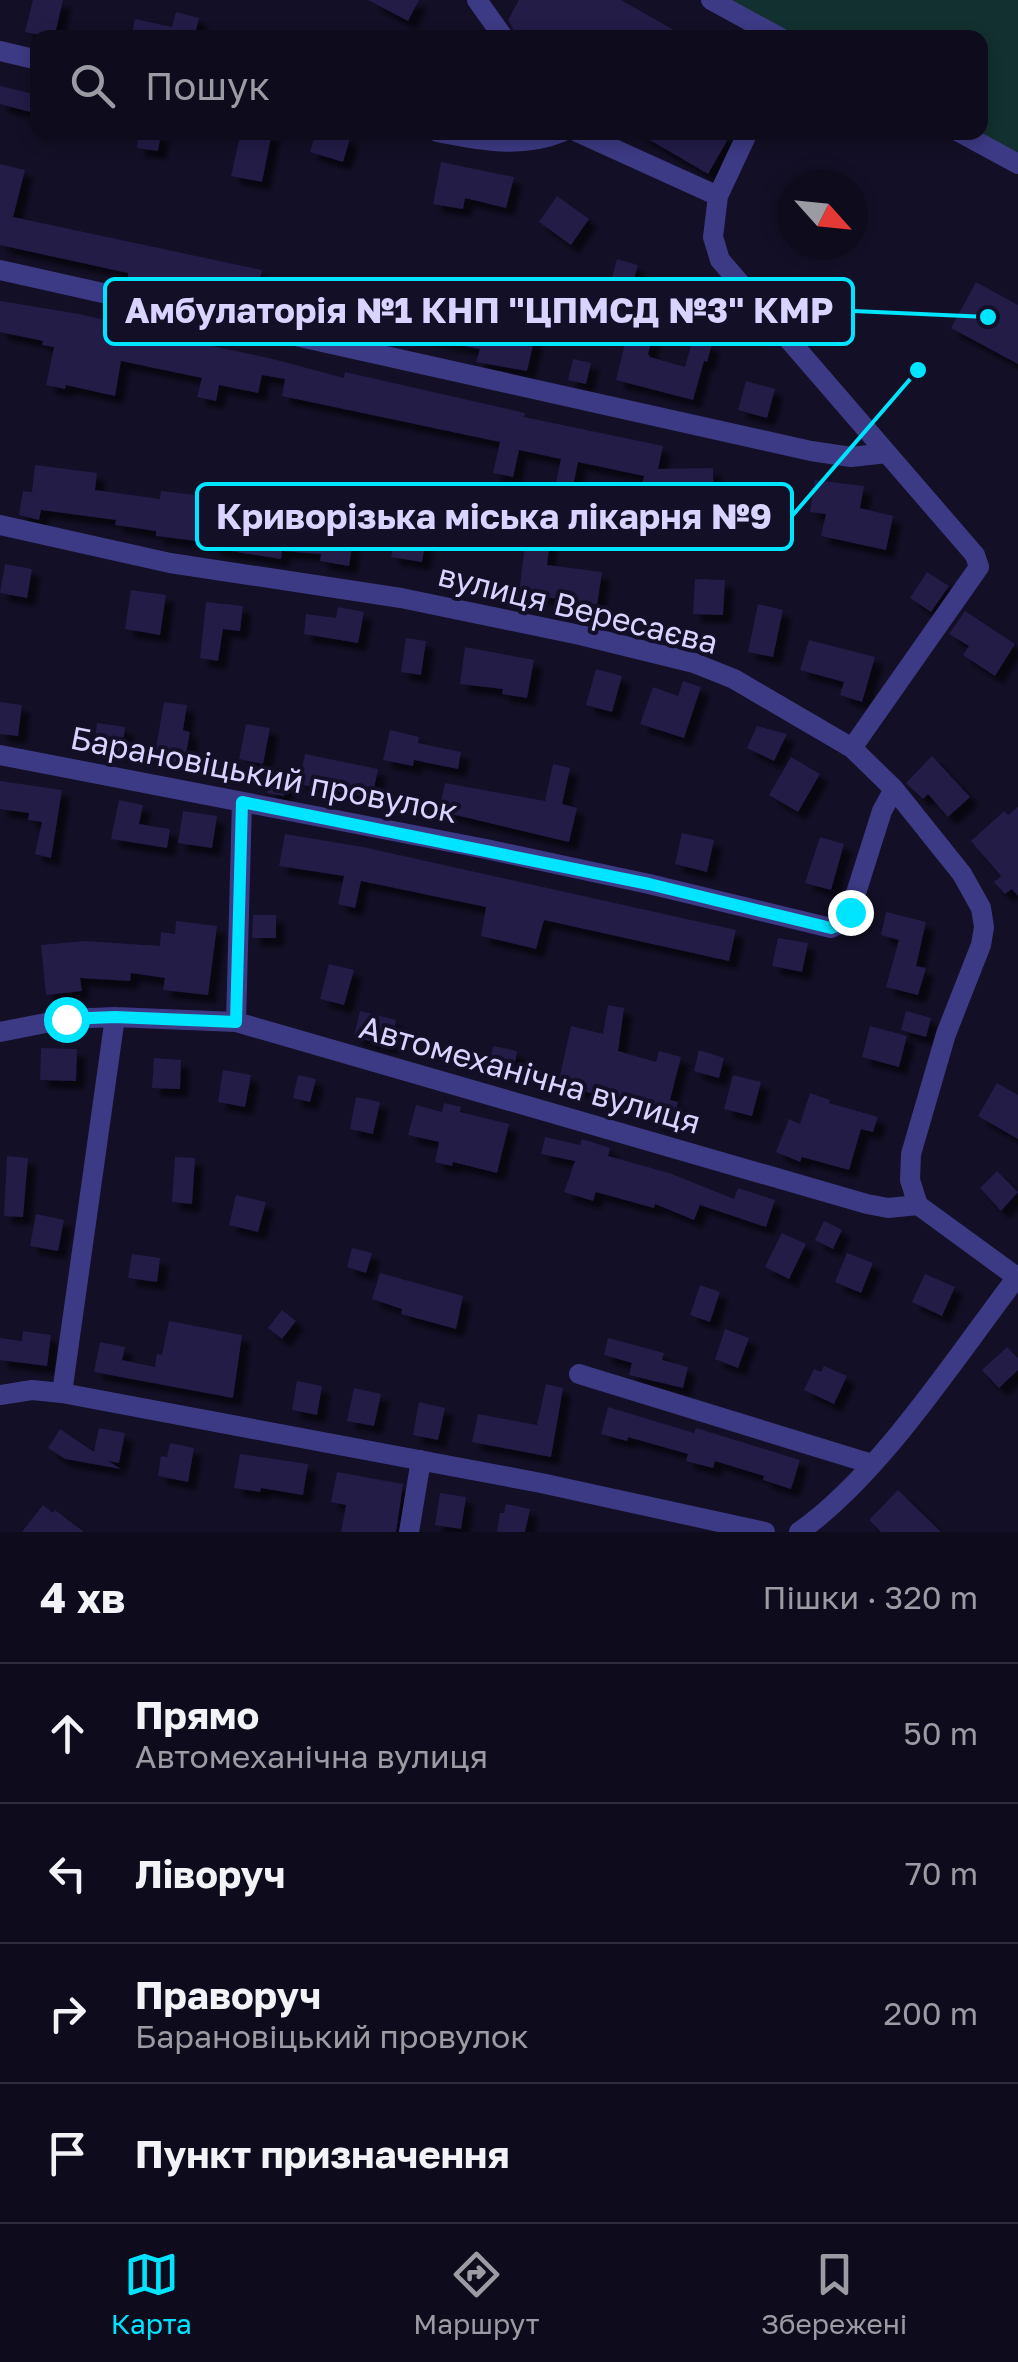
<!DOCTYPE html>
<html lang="uk">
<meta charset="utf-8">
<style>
:root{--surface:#0e0b1c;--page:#171425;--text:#f1f3f6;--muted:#9b9ba3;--line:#2e2b3b;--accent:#00e5ff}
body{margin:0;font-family:"Golos Text",sans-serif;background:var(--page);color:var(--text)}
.compass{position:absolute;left:778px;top:170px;width:90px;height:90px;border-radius:50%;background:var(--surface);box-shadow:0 5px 15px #0003;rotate:117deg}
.stop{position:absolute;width:30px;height:30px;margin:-22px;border:8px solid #00e5ff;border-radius:50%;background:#fff}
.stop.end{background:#00e5ff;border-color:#fff;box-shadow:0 2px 10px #0008}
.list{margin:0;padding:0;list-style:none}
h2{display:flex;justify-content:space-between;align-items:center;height:130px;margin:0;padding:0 40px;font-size:42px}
h2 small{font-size:32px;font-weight:400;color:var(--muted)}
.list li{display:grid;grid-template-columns:65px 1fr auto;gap:30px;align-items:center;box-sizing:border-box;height:140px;padding:0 40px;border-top:2px solid var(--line)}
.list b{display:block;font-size:38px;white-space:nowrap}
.list p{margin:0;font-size:32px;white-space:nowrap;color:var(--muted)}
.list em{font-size:32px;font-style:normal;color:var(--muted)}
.icon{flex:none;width:55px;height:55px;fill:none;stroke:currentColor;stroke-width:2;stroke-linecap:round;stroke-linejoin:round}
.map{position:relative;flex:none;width:1018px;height:1532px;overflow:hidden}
.search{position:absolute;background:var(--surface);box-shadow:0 5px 15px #0003;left:30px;right:30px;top:30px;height:110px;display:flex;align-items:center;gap:25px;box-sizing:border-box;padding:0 35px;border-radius:20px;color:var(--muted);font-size:38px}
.sheet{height:690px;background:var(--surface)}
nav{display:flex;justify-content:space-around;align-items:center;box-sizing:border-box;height:140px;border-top:2px solid var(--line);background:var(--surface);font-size:28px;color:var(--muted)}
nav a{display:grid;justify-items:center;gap:5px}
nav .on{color:var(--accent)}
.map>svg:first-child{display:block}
</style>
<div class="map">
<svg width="1018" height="1532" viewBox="0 0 1018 1532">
<defs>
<filter id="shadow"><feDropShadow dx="8" dy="8" stdDeviation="2.5" flood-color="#0009"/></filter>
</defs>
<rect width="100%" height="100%" fill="#130f26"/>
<!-- green -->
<path fill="#12302f" d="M711,0H1018V164L980,132V38L781,37Z"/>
<!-- building -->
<path fill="#241b47" filter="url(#shadow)" d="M33,0H63L54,38L25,32Z
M368,0H419L408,21Z
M519,0H621L688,38H518L508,20Z
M176,12L199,18L194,38H131L135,19L172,27Z
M0,86L38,95V114L0,104Z
M139,132H161L158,151L137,148Z
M241,132H272L262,182L231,176Z
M316,132H333L350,138L343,162L310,152Z
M636,132H732L708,174Z
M441,162L514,177L506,208L465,198L463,209L433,204Z
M0,164L25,170L13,217L262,270L254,303L156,280L155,283L128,277V273L0,245Z
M557,196L589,219L571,245L539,222Z
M617,259L638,265L630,294L609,288Z
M976,282L1018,305V364L951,328Z
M353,291L396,301V298L487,321L492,300L511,305L507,320L537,328L527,371L476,362L480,349L345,321Z
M0,301L79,314L122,324V327L273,359L344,378L345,372L525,413L524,417L663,446L658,469L713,468L714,515L693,516L638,504L644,476L578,462L573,486L556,483L561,459L519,450L513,477L493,473L500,442L282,396L285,379L262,375L258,393L219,385L216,401L197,397L202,378L121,361L115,396L66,385L65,389L46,385L54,347L42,345L43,341L0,332Z
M629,327L653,334L648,354L650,357L685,367L693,339L712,344L707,362L704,361L693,400L616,380Z
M573,359L591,363L586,384L568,380Z
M746,381L775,389L767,418L738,410Z
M35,465L97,473L95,490L160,499L161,491L214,497L216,488L238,492L233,516L285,521V525L324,529L325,523L355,528L349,566L320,561L321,554L282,551L281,559L212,548L213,543L156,536V531L115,525L116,520L41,510L39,520L19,515L23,491L32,492Z
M815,480L864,486L860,508L893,516L886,550L821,536L826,514L810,512Z
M399,511L430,516L422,562L391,557Z
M526,537L550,540L547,565L602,572L597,605L519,593Z
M5,564L32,569L27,598L0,593Z
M927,572L949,586L931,612L910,598Z
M695,579L725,580L723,615L693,614Z
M131,590L166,595L160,635L125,629Z
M206,602L243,606L240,631L223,629L218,661L200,658Z
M758,604L783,610L773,657L748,652Z
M338,607L364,612L358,643L304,634L306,614L336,618Z
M965,611L1015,644L995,676L963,655L969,646L949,634Z
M406,638L426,641L421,675L401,672Z
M809,640L875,657L862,702L840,695L844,682L800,670Z
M465,647L534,660L527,698L502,694L503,689L460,684Z
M596,669L622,676L612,712L586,705Z
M683,681L701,687L684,738L640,724L653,687L678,696Z
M0,702L22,705L18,736L0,734Z
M164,702L187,705L183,730L190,732L184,764L154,759Z
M97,723L125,727L122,753L94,750Z
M246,724L270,728L263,764L239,759Z
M757,726L787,734L774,761L747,748Z
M390,730L419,737L418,743L461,752L458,769L414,760L413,766L383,760Z
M305,754L378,769L372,798L299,784Z
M932,756L970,797L948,817L928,794L923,799L906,783Z
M791,757L820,774L798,812L769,795Z
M553,764L570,768L562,804L577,808L569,842L439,811L445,783L545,801Z
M270,775L287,778L284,796L267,793Z
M0,781L62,790L51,858L35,854L42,822L28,820L29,813L0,809Z
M119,800L143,805L139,824L170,829L167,848L111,839Z
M1018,807V896L1012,889L1005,894L994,882L1001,876L971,841L1004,811L1008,815Z
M183,811L217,816L212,848L178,843Z
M682,833L714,840L707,872L675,864Z
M285,834L363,847L736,930L729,961L544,920L536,949L481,936L486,907L361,881L355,908L338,904L344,876L279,866Z
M820,837L844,844L831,890L805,883Z
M886,912L926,922L916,966L926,968L918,995L886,987L899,940L881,935Z
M253,915H276V938H252Z
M176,921L217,926L208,995L163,990L165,978L131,973L130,981L80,978L82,991L46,995L41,945L84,941L160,946L161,932L175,934Z
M778,938L808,943L802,972L772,966Z
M329,964L354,970L344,1005L320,999Z
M608,1005L624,1008L618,1051L656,1062L659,1051L681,1057L670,1100L678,1102L671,1126L655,1122L656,1116L594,1099L595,1094L558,1085L571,1026L603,1034Z
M360,1011L396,1020L390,1046L354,1037Z
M906,1011L931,1018L926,1037L901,1030Z
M870,1026L907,1036L899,1067L862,1057Z
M493,1046L517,1051L513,1076L488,1071Z
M41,1048L77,1049L76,1081L40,1080Z
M699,1050L724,1058L719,1078L694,1071Z
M154,1058L181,1060L180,1089L152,1088Z
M223,1070L251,1075L245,1107L218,1102Z
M298,1075L316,1079L310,1102L293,1098Z
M733,1075L761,1082L752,1116L724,1109Z
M997,1083L1018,1095V1139L978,1116Z
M810,1093L830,1100L829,1103L878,1117L873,1132L861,1129L849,1170L802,1157L800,1162L776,1152L789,1119L800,1124Z
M356,1097L380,1102L373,1134L350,1129Z
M444,1103L461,1107L460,1112L509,1124L497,1173L453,1162L452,1166L435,1162L439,1142L408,1135L416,1105L442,1112Z
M545,1137L580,1145L582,1139L610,1148L608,1156L669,1173L734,1199L738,1188L775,1200L766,1227L700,1205L694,1220L655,1204L654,1208L596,1192L593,1201L564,1192L575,1161L541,1154Z
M7,1156L28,1158L23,1217L4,1216Z
M175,1157L195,1158L192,1204L172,1202Z
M997,1171L1018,1192L1001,1211L980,1188Z
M236,1195L266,1202L258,1232L229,1225Z
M36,1214L64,1220L58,1251L30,1246Z
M824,1221L842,1230L833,1249L815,1240Z
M782,1233L806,1244L789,1279L765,1267Z
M352,1248L372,1253L366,1273L347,1267Z
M847,1253L873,1263L861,1293L835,1282Z
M132,1254L160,1258L157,1282L128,1278Z
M380,1273L463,1296L456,1329L401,1314L402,1309L372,1299Z
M925,1274L955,1287L942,1316L912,1302Z
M700,1285L720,1292L710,1322L690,1315Z
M282,1310L296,1321L282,1339L268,1328Z
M169,1321L242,1335L233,1398L94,1372L100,1342L125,1347L122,1360L155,1367L157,1354L162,1355Z
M725,1329L749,1338L738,1368L715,1359Z
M23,1331L51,1335L47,1366L0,1360V1338L22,1341Z
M608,1338L664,1353L662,1360L688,1367L683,1388L629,1375L632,1363L604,1355Z
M1007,1347L1018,1358V1370L999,1388L982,1370Z
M824,1366L847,1376L834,1404L804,1390L814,1369L821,1372Z
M297,1381L322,1386L317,1415L292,1410Z
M546,1384L563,1388L551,1457L472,1442L478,1414L537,1425Z
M354,1388L381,1394L374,1426L347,1421Z
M419,1402L445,1408L438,1440L413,1435Z
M608,1407L694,1433L696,1428L800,1460L791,1489L763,1480L764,1476L715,1461L713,1468L686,1461L688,1454L628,1437L627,1441L601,1434Z
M99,1428L125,1433L119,1463L108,1461L121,1469L65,1459L48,1448L60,1429L94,1452Z
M170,1443L194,1448L188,1482L158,1476L161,1456L167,1457Z
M240,1454L308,1464L303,1495L261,1488L260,1492L234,1488Z
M337,1472L403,1484L396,1532H341L346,1505L331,1502Z
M898,1490L941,1532H881L869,1520Z
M440,1493L466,1497L461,1529L435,1525Z
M506,1504L530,1509L525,1532H497L500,1513H504Z
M43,1505L53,1513L55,1510L84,1532H22Z"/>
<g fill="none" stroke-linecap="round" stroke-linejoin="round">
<!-- street -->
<path stroke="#3d3a85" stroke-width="20" d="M477,0L504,38
M711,0L781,38
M0,51L38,60
M437,132C479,140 521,149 562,132
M577,132L718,196L748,132
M959,132L1018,164
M718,196L713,237L720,260L975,555L979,567L852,748
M0,270L811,451L851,457L887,453
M0,525L170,563L401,598L580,635L694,663L734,679L852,748L894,789L962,874L981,908L984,927L981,945L946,1034L911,1154L910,1180L918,1205
M0,755L486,849L649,884L831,928L842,923L850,912L882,811L894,789
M236,1022L242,802
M0,1032L66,1019L115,1017L236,1022L867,1204L888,1208L918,1205L1018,1278
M579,1374L872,1464
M62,1393L541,1483L765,1532
M0,1395L32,1390L62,1393L115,1017
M409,1532L421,1460
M799,1532C881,1474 955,1358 1017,1277"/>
</g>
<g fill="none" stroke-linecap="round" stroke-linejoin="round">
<!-- route -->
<path stroke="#00e5ff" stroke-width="12" d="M66,1019L115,1017L236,1022L242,802L649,884L831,928L842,924L850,912"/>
</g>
<g text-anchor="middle" stroke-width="8" stroke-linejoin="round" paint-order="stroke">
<!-- street labels -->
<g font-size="32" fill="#d9d4ff" stroke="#130f26">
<text transform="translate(578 609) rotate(14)" y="11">вулиця Вересаєва</text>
<text transform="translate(264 775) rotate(11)" y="11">Барановіцький провулок</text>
<text transform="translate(530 1075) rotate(16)" y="11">Автомеханічна вулиця</text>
</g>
</g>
<!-- callouts -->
<path fill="none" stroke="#00e5ff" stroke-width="4" d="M988 317L853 311M918 370L792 516"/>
<g fill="#00e5ff" stroke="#130f26" stroke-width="4">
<circle cx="988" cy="317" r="10"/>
<circle cx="918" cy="370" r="10"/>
</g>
<g fill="#130f26" stroke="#00e5ff" stroke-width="4">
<rect x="105" y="279" width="748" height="65" rx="10"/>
<rect x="197" y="484" width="595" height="65" rx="10"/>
</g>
<g font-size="35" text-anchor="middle" font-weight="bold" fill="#d9d4ff">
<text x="479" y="323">Амбулаторія №1 КНП "ЦПМСД №3" КМР</text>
<text x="494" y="529">Криворізька міська лікарня №9</text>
</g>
</svg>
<svg class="compass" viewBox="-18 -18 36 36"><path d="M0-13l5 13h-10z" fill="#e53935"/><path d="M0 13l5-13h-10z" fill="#9b9ba3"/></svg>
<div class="stop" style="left:66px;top:1019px"></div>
<div class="stop end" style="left:850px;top:912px"></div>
<div class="search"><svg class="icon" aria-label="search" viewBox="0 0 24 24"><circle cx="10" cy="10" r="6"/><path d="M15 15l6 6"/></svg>Пошук</div>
</div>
<section class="sheet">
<h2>4 хв<small>Пішки · 320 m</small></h2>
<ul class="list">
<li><svg class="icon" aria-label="ahead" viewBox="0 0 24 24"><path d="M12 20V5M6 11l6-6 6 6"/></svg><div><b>Прямо</b><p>Автомеханічна вулиця</p></div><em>50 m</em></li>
<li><svg class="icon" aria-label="left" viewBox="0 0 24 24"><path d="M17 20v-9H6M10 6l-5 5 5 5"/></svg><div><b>Ліворуч</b></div><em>70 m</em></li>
<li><svg class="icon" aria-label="right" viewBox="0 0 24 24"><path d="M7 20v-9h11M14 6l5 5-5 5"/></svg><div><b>Праворуч</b><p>Барановіцький провулок</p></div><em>200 m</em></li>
<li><svg class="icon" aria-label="arrive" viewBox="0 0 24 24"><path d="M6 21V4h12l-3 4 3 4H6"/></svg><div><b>Пункт призначення</b></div></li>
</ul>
</section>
<nav>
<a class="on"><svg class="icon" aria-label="map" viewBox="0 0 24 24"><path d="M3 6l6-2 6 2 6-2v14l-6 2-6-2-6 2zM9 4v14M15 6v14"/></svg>Карта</a>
<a><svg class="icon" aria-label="directions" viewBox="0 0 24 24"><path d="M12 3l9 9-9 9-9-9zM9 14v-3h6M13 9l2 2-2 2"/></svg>Маршрут</a>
<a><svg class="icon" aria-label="saved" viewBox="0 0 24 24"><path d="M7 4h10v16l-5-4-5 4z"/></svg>Збережені</a>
</nav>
